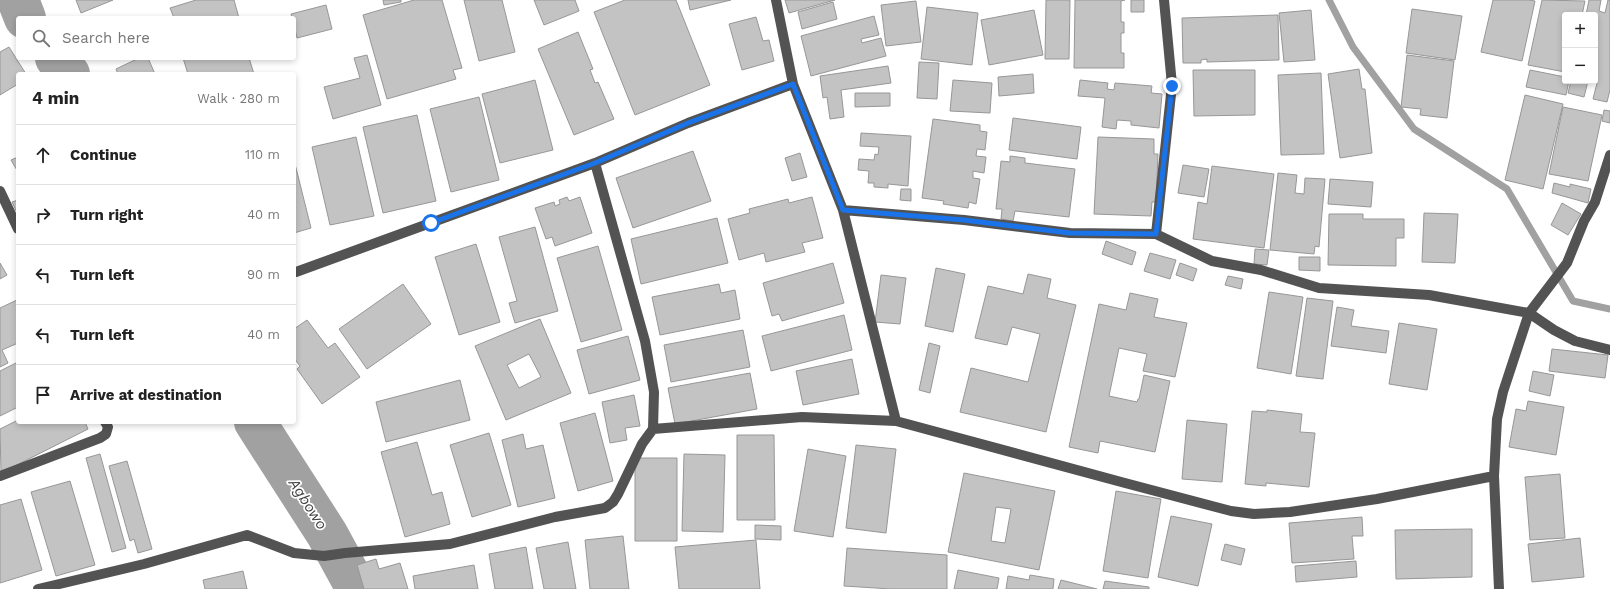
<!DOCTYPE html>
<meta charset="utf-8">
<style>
:root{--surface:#fff;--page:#f6f6f6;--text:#222;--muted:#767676;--line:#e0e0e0}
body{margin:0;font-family:"Work Sans",sans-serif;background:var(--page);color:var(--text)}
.controls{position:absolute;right:12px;top:12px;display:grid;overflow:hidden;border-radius:4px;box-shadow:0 2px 6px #0003}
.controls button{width:36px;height:36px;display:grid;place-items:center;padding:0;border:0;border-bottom:1px solid var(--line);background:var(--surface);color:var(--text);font:20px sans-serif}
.stop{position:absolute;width:12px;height:12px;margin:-9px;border:3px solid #1a73e8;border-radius:50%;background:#fff}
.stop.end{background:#1a73e8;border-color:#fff;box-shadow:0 1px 4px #0008}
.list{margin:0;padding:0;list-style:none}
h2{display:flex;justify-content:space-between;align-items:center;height:52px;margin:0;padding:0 16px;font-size:17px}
h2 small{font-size:13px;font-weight:400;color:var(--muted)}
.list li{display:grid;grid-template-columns:26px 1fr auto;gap:12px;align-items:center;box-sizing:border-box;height:60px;padding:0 16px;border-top:1px solid var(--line)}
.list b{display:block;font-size:15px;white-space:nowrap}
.list em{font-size:13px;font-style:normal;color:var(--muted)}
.icon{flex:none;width:22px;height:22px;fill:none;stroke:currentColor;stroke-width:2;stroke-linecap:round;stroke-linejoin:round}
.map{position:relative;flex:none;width:1610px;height:589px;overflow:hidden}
.search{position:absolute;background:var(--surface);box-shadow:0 2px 6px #0003;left:16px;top:16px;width:280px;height:44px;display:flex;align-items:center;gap:10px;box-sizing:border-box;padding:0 14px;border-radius:4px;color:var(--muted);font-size:15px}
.panel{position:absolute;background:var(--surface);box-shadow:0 2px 6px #0003;left:16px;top:72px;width:280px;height:352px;border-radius:4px}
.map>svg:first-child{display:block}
</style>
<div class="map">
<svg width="1610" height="589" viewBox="0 0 1610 589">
<rect width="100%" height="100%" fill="#fff"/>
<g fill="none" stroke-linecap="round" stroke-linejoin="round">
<!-- stream -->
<path stroke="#a1a1a1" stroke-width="7" d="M1329,0L1353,47L1414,129L1507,189L1573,301L1610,309"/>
<!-- river -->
<path stroke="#a1a1a1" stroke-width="42" d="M18,0L25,18
M56,58L69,74
M255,422L327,534L357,589"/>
</g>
<!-- building -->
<path fill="#c3c3c3" stroke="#979797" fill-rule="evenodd" d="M76,0H113L81,13Z
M196,0H234L239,18H174L170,8Z
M383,0H401V2L384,5Z
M414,0H442L462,68L453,70L456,79L387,99L363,15Z
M464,0H502L515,52L479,61Z
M534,0H575L579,11L544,25Z
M625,0H676L710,85L635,115L594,12Z
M688,0H731L690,10Z
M785,0H835L789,13Z
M1046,0H1070L1069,59H1045Z
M1075,0H1125L1121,1V22H1124V33H1121V53H1124V68H1074Z
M1131,0H1144V12H1131Z
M1493,0H1529L1535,1L1522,61L1481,52Z
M1542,0L1585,1L1582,15H1565V72L1528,65Z
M1589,0H1601L1599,11L1605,13L1608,0H1610V90L1607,102L1593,99L1597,83L1590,81H1595V15H1586Z
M916,1L921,42L886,46L881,5Z
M833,2L837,19L802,29L798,12Z
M326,5L332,29L297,38L294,25V18H292L291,14Z
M927,7L978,13L972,65L921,59Z
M1412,9L1462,16L1455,60L1406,53Z
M1034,10L1043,55L989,65L981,20Z
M1311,10L1315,60L1284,62L1279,13Z
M1278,15L1279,60L1207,62V59L1201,60V63H1183L1182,18Z
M874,16L879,35L861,39L862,43L881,38L886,56L811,76L801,36Z
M756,17L763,41L769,40L774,61L742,70L729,24Z
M578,32L593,69L590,70L595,83L598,82L614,119L574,135L538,49Z
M9,47L26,74H18V84L0,95V52Z
M367,55L381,105L333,119L324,87L360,78L354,58Z
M1407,55L1454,61L1447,118L1420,115L1421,109L1401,107Z
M139,58H148L155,74H118L116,69Z
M183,58H249L254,74H188Z
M919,62L939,63L937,99L917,98Z
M888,66L891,83L841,90L844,117L830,119L827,97L823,98L820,76Z
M1359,69L1362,89H1365L1372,153L1340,158L1328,74Z
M1193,70H1255V115L1194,116Z
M1530,70L1565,77V81H1569L1566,95L1526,87Z
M1321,73L1324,154L1281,155L1278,75Z
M1033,74L1034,93L999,96L998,77Z
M535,80L553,150L500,163L482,94Z
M953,80L992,83L990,113L950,111Z
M1080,80L1108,83L1107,89L1114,90L1115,83L1152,86L1151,93L1162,94L1159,128L1131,125V121L1117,120L1116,129L1102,127L1105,98L1078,96Z
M1571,81H1588L1584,97L1568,93Z
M855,93H890V106L855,107Z
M1525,95L1563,104L1543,189L1505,180Z
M479,97L499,180L451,192L430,109Z
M1563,107L1602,115L1588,181L1549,174Z
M1604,110L1610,111V123L1602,121Z
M417,115L436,201L383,213L363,127Z
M1013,118L1081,127L1077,159L1009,150Z
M933,119L980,125V131L987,132L985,150L977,149L976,156L986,157L984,173L973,171V178L980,179L976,204L969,202L968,208L943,204L944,201L922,198Z
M861,133L911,136L908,186L888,184V188L874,187V183H868L869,171L858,170L859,159L874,160L875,154L878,155L879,147L860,146Z
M356,137L374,216L330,225L312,147Z
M1098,137L1154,139V154H1158L1156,202H1152L1151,216L1094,214Z
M693,151L711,201L633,228L616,178Z
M800,153L807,177L792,181L785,158Z
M1010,156L1025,158V163L1075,169L1069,217L1015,211L1013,221L1001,219L1002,209H996L1001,161L1010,162Z
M18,157V172L11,160Z
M294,160L311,228L294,233Z
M1183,165L1209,169L1204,197L1178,193Z
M1212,166L1274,174L1264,248L1193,239L1198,202L1207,204Z
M1278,173L1297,175L1295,193L1304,194L1305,178L1325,179L1319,247L1315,246L1314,254L1270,250Z
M1330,179L1373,182L1371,207L1328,204Z
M1554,183L1570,187V184L1591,189L1588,203L1552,193Z
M901,189H911V201L900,200Z
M567,197L569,201L580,197L592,233L555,246L552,237L546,239L535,208L554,202L555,206L560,204L559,200Z
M812,197L823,238L802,243L805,252L766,262L764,253L739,260L728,219L750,213L749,209L788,199L789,203Z
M18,200V215L12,202Z
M1562,203L1581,214L1568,235L1551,225Z
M1424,213L1458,214L1455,263L1422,262Z
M1329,214H1363V219H1404V238H1396V266L1328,265Z
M717,218L728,263L641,284L631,239Z
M535,227L558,311L515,323L509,303L517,301L499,237Z
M1106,241L1136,252L1132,265L1102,254Z
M476,244L500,322L459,335L435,257Z
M598,246L622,330L581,342L557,258Z
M1255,249L1269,250L1267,265L1254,264Z
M1150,253L1176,260L1170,279L1144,271Z
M1299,257H1320V271L1299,270Z
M0,263L7,275L0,279Z
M833,263L844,303L782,321L779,314L772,316L763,283Z
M1180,263L1197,269L1193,281L1176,275Z
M936,268L965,274L953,332L925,326Z
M1028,274L1051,279L1047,298L1076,305L1046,432L960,412L971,368L1028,382L1040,334L1012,327L1007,345L975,338L988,286L1023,294Z
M881,275L906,278L900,324L875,322Z
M1228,276L1243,279L1241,289L1225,285Z
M403,284L431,324L367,369L339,329Z
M719,284L721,293L735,290L740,319L660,335L652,297Z
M1269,292L1303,297L1291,374L1257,368Z
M1130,293L1158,299L1154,317L1187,323L1175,377L1143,371L1147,354L1119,348L1109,396L1137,402L1138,399H1139L1144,375L1170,381L1155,452L1100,441L1098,453L1069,447L1099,304L1126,310Z
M1307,298L1333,301L1323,379L1296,376Z
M17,300L18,343L2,350L8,363L0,367V308Z
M1337,307L1354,310L1351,326L1389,331L1386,353L1331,346Z
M844,315L852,350L771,371L762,336Z
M540,319L571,393L506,420L475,346ZM529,354L541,377L519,388L507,365Z
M307,320L328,348L335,343L360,377L322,404L297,369L300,366L294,358V329Z
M1399,323L1437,329L1427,390L1389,384Z
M743,330L750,367L671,382L664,345Z
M628,336L640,380L589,394L577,350Z
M929,343L940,346L930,393L919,390Z
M1552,349L1608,355L1605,378L1549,371Z
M852,359L859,394L803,405L796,371Z
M18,362V407L0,416V371Z
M1533,371L1554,375L1550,396L1529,391Z
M750,373L757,409L675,424L668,388Z
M460,380L470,420L386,442L376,402Z
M634,395L640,426L625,428L627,440L610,443L602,402Z
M1528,401L1564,407L1556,455L1509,447L1516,409L1526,411Z
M1267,410L1302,414L1300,432L1315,433L1309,487L1266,483V486L1245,484L1252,411L1267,412Z
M595,413L613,481L578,491L560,423Z
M18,420V422H85L88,429L1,473L0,429Z
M1187,420L1227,424L1222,482L1182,479Z
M489,433L511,505L472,517L450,445Z
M523,434L526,449L543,445L555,498L518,507L502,440Z
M737,435H774L775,520H737Z
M417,442L432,495L442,492L450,524L405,537L381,452Z
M856,445L896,449L886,533L846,528Z
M808,449L846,456L833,537L794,531Z
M100,454L126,548L112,552L86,458Z
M684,454L725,455L723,532L682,531Z
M635,458H677V541H635Z
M127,461L152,549L138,553L134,539L130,541L109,466Z
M964,473L1055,491L1039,570L948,552ZM996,507L1011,509L1005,543L991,541Z
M1560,474L1565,538L1530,540L1525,477Z
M70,481L95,565L56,576L31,492Z
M1116,491L1161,499L1148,578L1103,571Z
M21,499L42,570L0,583V505Z
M1171,516L1212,524L1198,586L1158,577Z
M1362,517L1363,536H1352L1354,559L1292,563L1289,523Z
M755,525L781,526V540L755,539Z
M1472,529V577L1396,579L1395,530Z
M623,536L629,589H590L585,540Z
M1580,538L1584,577L1532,582L1528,544Z
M756,540L760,589H679L675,547Z
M568,542L576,589H544L536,548Z
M1225,544L1245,549L1241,565L1221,560Z
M526,547L533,589H495L489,554Z
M847,548L947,555V589H891L844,586Z
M376,559L379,569L400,563L408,589H364L357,565Z
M1356,561L1357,577L1296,582L1295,566Z
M474,565L478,589H415L413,576Z
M958,570L999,578L997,589H954Z
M243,571L247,589H205L203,580Z
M1030,575L1054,579L1053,589H1006L1008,576L1029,580Z
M1061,580L1097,589H1058Z
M1105,581L1149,587V589H1103Z"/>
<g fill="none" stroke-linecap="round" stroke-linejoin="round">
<!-- minor -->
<path stroke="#535353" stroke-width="10" d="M776,0L793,84L843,210L896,421
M0,191L18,229
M843,210L964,220L1070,233L1156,234L1212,261L1261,270L1319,288L1429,295L1529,313L1554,330L1575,341L1610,350
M1156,234L1172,85L1164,0
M296,272L595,163L688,123L793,84
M653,429L802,417L896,421L1125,483L1231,511L1254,514L1290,512L1377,499L1494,476
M0,476L100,438L106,434L108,427L105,422
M38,589L144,564L247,535L294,553L324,556L345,553L450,544L555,517L605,508L613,502L618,494L642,444L653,429L654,392L645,341L595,163
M1499,589L1494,476L1497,419L1503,392L1529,313L1567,263L1584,221L1595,202L1610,155"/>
</g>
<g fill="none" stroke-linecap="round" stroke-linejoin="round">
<!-- route -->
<path stroke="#1a73e8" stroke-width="5" d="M431,223L595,163L688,123L793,84L843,210L964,220L1070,233L1156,234L1172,86"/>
</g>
<g text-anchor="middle" stroke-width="3.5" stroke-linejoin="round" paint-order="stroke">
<!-- water labels -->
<g font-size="15" font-style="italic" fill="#424242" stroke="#fff">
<text transform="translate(308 504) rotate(57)" y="5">Agbowo</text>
</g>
</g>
</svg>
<div class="controls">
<button>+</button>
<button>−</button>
</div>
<div class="stop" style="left:431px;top:223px"></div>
<div class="stop end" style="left:1172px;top:86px"></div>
<div class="search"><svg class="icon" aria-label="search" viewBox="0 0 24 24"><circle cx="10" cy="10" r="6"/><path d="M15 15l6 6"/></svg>Search here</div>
<section class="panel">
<h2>4 min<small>Walk · 280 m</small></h2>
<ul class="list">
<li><svg class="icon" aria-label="ahead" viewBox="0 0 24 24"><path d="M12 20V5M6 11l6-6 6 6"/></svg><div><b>Continue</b></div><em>110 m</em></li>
<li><svg class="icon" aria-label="right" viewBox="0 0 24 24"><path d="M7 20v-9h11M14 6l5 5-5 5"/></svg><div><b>Turn right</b></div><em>40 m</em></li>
<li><svg class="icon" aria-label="left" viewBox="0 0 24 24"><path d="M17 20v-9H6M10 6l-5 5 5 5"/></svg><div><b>Turn left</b></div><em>90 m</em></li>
<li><svg class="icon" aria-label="left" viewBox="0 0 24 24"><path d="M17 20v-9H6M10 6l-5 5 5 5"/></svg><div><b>Turn left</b></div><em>40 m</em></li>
<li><svg class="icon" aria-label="arrive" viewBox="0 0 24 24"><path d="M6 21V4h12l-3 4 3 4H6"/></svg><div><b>Arrive at destination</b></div></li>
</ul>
</section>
</div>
